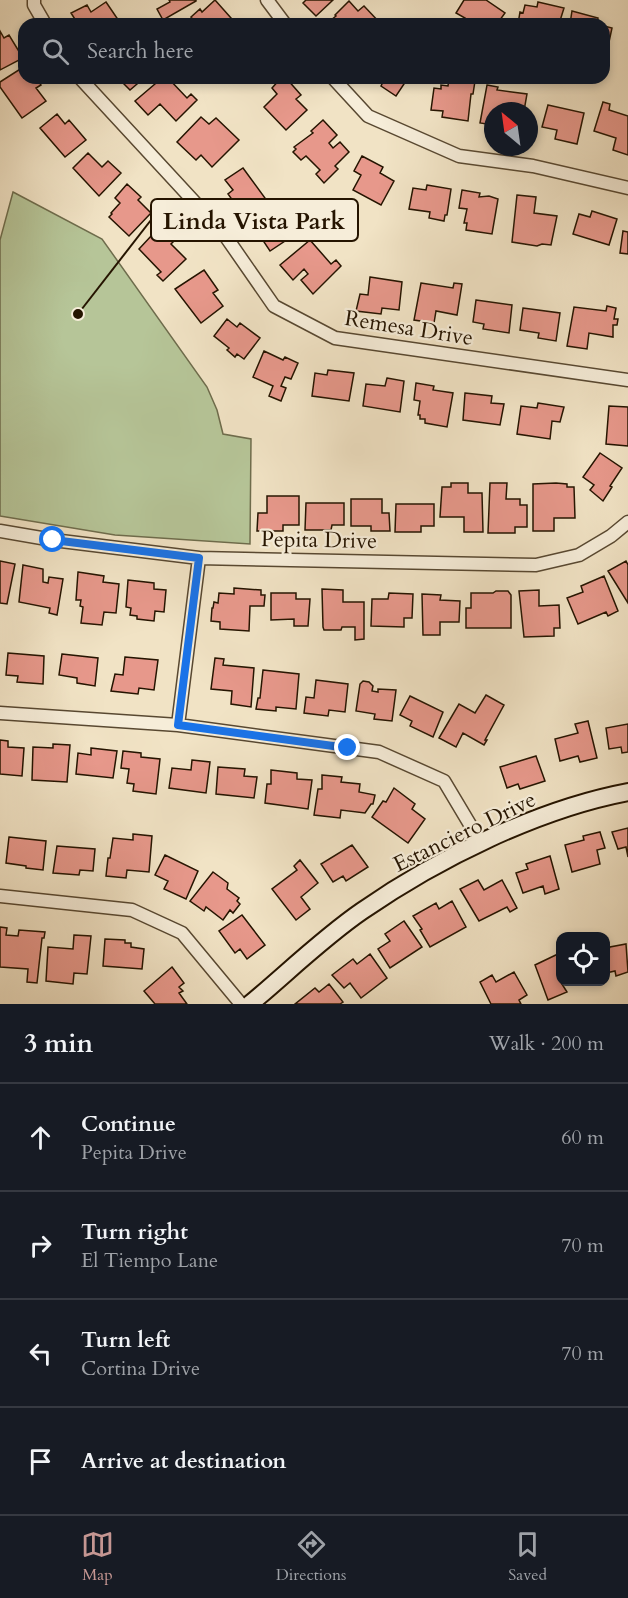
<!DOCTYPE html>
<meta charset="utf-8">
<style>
:root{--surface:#171b24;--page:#242831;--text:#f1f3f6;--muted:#9ea1a6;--line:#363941;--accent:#c59692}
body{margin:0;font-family:Cardo,serif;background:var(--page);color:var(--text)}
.controls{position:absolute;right:18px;bottom:18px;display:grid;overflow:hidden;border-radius:12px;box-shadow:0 3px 9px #0003}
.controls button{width:54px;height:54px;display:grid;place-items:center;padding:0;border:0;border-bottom:2px solid var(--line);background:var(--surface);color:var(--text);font:30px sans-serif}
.compass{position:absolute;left:484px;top:102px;width:54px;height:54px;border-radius:50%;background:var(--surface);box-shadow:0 3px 9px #0003;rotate:331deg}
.stop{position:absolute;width:18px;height:18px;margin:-14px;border:4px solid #1a73e8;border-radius:50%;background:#fff}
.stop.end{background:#1a73e8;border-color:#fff;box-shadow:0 2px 6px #0008}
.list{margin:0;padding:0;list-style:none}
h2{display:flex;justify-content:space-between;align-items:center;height:78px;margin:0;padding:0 24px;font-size:26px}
h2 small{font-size:20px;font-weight:400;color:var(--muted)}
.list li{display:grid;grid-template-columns:39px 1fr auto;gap:18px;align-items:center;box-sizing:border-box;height:108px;padding:0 24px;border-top:2px solid var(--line)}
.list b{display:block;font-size:22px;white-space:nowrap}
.list p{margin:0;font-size:20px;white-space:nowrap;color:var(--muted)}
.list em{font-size:20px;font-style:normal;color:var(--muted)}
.icon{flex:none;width:33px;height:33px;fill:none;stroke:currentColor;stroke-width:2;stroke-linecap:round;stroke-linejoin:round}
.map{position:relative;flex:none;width:628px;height:1004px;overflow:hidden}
.search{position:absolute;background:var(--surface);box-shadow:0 3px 9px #0003;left:18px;right:18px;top:18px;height:66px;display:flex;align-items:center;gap:15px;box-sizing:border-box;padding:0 21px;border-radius:18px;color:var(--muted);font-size:22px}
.sheet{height:510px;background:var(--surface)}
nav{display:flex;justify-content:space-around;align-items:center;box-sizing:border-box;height:84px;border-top:2px solid var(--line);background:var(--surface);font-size:16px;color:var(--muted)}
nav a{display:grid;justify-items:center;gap:3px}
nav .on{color:var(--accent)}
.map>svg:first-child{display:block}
</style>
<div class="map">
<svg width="628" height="1004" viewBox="0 0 628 1004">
<rect width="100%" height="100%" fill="#f1e3c5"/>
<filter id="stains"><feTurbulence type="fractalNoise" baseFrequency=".00333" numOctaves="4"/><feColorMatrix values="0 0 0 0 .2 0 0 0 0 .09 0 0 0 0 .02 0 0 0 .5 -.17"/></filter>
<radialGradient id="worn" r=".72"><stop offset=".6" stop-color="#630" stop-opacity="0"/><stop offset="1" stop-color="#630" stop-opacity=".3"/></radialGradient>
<!-- green -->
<path fill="#b6c598" stroke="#6e6c4c" stroke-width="1.5" d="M13,192L102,239L207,387L217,410L223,434L251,439L250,544L115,535L0,516V240Z"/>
<!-- building -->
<path fill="#e7988b" stroke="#251400" stroke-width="1.5" d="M169,0H196V1L163,20L157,9L170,2Z
M215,0L231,18L227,22L229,24H197L191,17L200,9L202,12Z
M306,0H333L316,16L303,3Z
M464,0H486L505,13L497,24H461L465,18L456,13Z
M349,1L358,11L364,6L381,24H326L336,16L335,15Z
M106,2L121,24H78L71,13L87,5L91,12Z
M538,2L564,8L559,24H518L520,12L523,13L525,5L537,7Z
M572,11L598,18L597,24H570Z
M604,26L612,28L606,56L604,55Z
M0,31L4,38L9,35L23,58L0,70Z
M24,64V78H36L41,85L36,88L46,101L22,118L0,87V82L22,68L21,66Z
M118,78H144L130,90Z
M162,78H168L187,98L191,94L197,100L176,121L160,104L148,115L135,101Z
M281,78H286L301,95L296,99L307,110L286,130L264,107L277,94L272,88Z
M380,78H408L396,96L381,86L384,80Z
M449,78L475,81L473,94H471L468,121L442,117L443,111L431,110L434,88L441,89V85L448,86Z
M487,85L498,87L497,90L527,94L524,111H493V125L480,123Z
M603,102L610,104L609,110L628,116V155L613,150L616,138L594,131Z
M548,105L584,113L577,144L555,139L557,130L542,127Z
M57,114L65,124L69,120L86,140L65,157L40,128Z
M201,117L209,124L216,118L239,140L212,167L201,155L196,160L177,142Z
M323,120L337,135L329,143L333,148L340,142L349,152L335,166L338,169L324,183L316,174L320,170L306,156L301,160L293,152L296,149L294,147L313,133L311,131Z
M88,153L102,167L108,161L121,173L99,196L73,168Z
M362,156L383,167L380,173L394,181L381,205L353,190L361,175L354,171Z
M243,168L265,198L243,215L228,194L233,190L225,180Z
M127,184L141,197L138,200L151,213L129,236L109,217L112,214L111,213L120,203L115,198Z
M427,185L451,189L447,215H445L444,221L429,218L430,212L409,209L413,188L426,190Z
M462,190L480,193L479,197L489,196L498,199L492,234L466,230L467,223H464L467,209L459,208Z
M517,195L536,197L534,213L557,216L551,245L542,244L537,246L512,242Z
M284,199L292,211L281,218L283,221L284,220L294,235L270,251L260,236L265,232L255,217Z
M592,211L617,219L609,245L573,234L579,214L590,217Z
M165,221L179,236L171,244L186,259L163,281L157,275L161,272L139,249Z
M623,231L628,232V254L620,253Z
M310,240L331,264L336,260L341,266L313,294L301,280L308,274L304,269L293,280L280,265Z
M204,270L218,290L213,293L223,306L201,323L175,289Z
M370,277L402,282L399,310L382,308L381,314L356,311L360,294L368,295Z
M421,283L453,288L454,283L462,284L457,315L436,311L434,323L414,320Z
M476,300L512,305L509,333L483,329L484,324L473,322Z
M607,306L616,308L614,319H618L617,325H613V337L589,333L587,349L567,346L574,307L606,311Z
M523,308L560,313L556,341L538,338L539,333L520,330Z
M227,319L237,327L240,323L260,338L244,359L237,354L235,357L227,350L229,348L214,336Z
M264,351L283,360L285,357L298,363L291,379L285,377L281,386L286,388L281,401L269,396L273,386L253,377Z
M328,370L354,373L349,401L312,396L315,373L327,375Z
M387,378L404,381L400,412L363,406L366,384L385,386Z
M416,383L434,386L433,390L453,393L447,427L425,423V419H420V415H418L420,401L414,400Z
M465,393L492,396L491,403L504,404L500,425L463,420Z
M538,403L564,407L560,422L552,421L550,439L517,434L521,406L537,408Z
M609,406L628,407V446L606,444Z
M600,453L622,468L610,486L612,487L603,501L590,490L594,485L583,477Z
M451,483H468V493H482L483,532H464V517H440L442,487H451Z
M490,483H507L506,499H520V505H527V527H515V533H488Z
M556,483L567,484V487H574L575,518H554V531H533V484Z
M267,496H299V525H283V531H257L258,513H267Z
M351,499H382V513H389L390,531H371V526H351Z
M306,503H344V525H332L331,530H305Z
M396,504H434V526H421V532H395Z
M0,561L15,564L7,604L0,603Z
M626,561L628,565V603L608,571Z
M23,565L43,569V582L48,583L49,577L63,579L57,615L49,613L50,608L19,602Z
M78,572L104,576L103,582L119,584L116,613L104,612L102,625L81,623L83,607L80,606L81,600H76Z
M604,576L618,611L608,616L606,612L578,624L567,598L583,592L581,586Z
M128,580L154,583V589L166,590L164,612L155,611L154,621L137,619V616L130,615L131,608L126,607Z
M234,588L261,590V595H265L264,606H250L249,631L220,629V622L211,621L212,608H213L214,602L218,603L219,593L234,594Z
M322,589L343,590V602H364V639L355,640V627H342L341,630H324L323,627Z
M539,590V606L559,605L560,628H554V636L524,637L519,591Z
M496,591H508L511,595V628H466V608H471V593H493Z
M271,593H296V599H310L308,626H294V619L271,620Z
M389,593L413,594L412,618H404V627L371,626L372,599H388Z
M422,594L441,595L440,600L460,601L459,622H440V635H423Z
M8,653L44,656L43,684L17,682L18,676L6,675Z
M62,654L98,658L95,686L77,683V678L59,675Z
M125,657L158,660L154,690L139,688L138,694L111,691L115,674L123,675Z
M215,658L224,659L223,665L254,668L251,707L231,704L232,691L211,689Z
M263,670L299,674L296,709L276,707V711L256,709L258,698H260Z
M316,680L348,684L345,712L329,710L328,716L304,713L306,697L314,698Z
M363,681L369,682L373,686L372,691L378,692V689L396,690L392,721L374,719L375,714L356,711L360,684Z
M486,695L504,705L485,740H487L484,745L463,733L456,747L439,738L459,704L475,713Z
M410,696L443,712L433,737L410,726L412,721L400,715Z
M588,721L597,758L580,762L578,756L560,761L555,739L578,733L575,724Z
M628,724V752L622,753L621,747L609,749L606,728Z
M0,740L8,741V747L24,748L22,776L0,774Z
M53,744L70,745L67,782L32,780L33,747L53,748Z
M91,748L117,751L113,778L76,774L78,753L91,755Z
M123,751L141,753V757L160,759L156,794L133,791L134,784L127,783L129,769L121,768Z
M536,756L545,781L520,789L518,784L507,788L500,767Z
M192,760L210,762L206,793L169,788L172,768L191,770Z
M218,767L245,769L244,776L257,777L254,798L216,794Z
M271,770L297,773V779L312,780L308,809L265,803L267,784H271Z
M322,775L342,777L341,782L360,784L359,792L375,795L373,804H371L365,813L341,810L340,818L314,815L318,789H322Z
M394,788L415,804L412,809L425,819L408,843L372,817L383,801L386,802Z
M628,828V857L626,847L618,849L612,832Z
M600,832L605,848L597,850L600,864L572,872L565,845L584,840L583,836Z
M133,834L152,836L149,872L127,870L126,878L106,876L108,858H110L113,838L133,840Z
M9,837L46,841L43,870L26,868V866L6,863Z
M352,845L368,867L346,881L343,876L333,882L321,864Z
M57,846L95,849L93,871L80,870L79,875L53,873Z
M165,855L198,871L186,899L164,889L168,881L155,875Z
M550,856L559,889L545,894L543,886L523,893L516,873L528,869L526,864Z
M300,860L318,883L301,897L310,909L296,920L272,889L297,870L294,866Z
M213,872L228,883L227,889L239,898L237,901L240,904L233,913L230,910L223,920L206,907L204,911L190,901Z
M478,880L484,890L502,880L517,908L510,912L507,907L479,921L460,889Z
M452,901L466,927L430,947L420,930L422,929L413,916L436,903L439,909Z
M242,915L265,945L247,959L240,949L235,953L219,931Z
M404,921L422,947L390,968L378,949L390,941L385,934Z
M0,927L7,928L6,935L18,936L19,930L45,932L44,938H42L37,983L27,982L28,969L0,967Z
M74,935L91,936L87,974L74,973L73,984L46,981L48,947L73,949Z
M105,939L125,940V943H131V947L144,949L142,969L103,966Z
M626,944L628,972L616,976L615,971L606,973V950L609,949L610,947Z
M560,953V981L567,992L548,1000L535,965Z
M370,954L387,978L361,998L350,983L344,988L332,975L353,959L357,964Z
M172,967L184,983L179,987L183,991L179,993L187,1004H155L144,991Z
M514,972L527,995L519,1000L521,1004H491L480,982L492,975L496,982Z
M329,984L343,1002L340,1004H295L315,988L319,992Z"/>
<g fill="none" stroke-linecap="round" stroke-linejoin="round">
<defs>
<path id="street" d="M34,0V5L45,24
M267,0L285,24
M80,78L224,234L274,306L335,338L628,380
M333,78L368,116L459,156L533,166L628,188
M0,531L53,540L199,558L536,565L579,555L611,536L628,522
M0,713L178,725L379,752L444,781L481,843
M178,725L199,558
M0,896L132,910L182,933L241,1004"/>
<path id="secondary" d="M250,1004C286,974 324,937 362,911C437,859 538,809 628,792"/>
</defs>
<!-- street casing -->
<use href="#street" stroke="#584831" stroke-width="15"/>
<!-- secondary casing -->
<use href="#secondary" stroke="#251400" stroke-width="20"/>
<!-- street -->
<use href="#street" stroke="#f6edd9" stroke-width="12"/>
<!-- secondary -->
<use href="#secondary" stroke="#f6edd9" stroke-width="16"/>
</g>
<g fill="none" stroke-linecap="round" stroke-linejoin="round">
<!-- route -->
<path stroke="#1a73e8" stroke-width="8" d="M53,540L199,558L178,725L348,748"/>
</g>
<g text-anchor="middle" stroke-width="4.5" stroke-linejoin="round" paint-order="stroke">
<!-- street labels -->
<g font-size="22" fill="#251400" stroke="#f6edd9">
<text transform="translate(409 327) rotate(9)" y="8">Remesa Drive</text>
<text transform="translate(319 539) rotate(1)" y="8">Pepita Drive</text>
<text transform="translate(464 831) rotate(-26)" y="8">Estanciero Drive</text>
</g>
</g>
<!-- callouts -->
<path fill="none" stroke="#251400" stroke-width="2" d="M78 314L151 220"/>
<circle fill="#251400" stroke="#f6edd9" stroke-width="2" cx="78" cy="314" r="6"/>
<rect fill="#f6edd9" stroke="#251400" stroke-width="2" x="151" y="199" width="207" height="42" rx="6"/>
<g font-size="24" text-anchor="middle" font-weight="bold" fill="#251400">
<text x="254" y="229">Linda Vista Park</text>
</g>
<rect width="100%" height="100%" filter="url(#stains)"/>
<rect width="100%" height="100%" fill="url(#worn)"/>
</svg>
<div class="controls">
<button><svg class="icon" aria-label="locate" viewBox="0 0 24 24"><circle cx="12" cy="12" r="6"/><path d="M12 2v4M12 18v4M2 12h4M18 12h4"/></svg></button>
</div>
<svg class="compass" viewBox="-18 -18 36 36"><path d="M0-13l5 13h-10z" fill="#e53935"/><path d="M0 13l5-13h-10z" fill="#9ea1a6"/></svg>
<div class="stop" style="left:53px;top:540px"></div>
<div class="stop end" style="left:348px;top:748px"></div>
<div class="search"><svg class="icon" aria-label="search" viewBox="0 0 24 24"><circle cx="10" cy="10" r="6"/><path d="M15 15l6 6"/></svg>Search here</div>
</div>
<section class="sheet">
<h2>3 min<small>Walk · 200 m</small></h2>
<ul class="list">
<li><svg class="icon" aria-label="ahead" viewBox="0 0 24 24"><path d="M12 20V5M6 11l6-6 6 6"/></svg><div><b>Continue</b><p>Pepita Drive</p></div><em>60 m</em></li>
<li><svg class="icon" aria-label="right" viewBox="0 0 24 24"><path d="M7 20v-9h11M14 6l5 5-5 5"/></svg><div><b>Turn right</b><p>El Tiempo Lane</p></div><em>70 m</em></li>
<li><svg class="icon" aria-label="left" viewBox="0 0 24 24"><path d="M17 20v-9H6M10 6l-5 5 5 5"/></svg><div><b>Turn left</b><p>Cortina Drive</p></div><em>70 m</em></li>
<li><svg class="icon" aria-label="arrive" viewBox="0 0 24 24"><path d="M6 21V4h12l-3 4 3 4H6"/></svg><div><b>Arrive at destination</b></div></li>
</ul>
</section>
<nav>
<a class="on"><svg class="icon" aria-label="map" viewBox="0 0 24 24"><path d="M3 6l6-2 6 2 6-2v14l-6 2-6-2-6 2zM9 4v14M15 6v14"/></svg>Map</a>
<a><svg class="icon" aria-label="directions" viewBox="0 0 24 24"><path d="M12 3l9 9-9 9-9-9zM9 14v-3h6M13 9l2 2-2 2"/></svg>Directions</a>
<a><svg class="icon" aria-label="saved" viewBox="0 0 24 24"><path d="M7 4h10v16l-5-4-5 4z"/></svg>Saved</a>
</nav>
